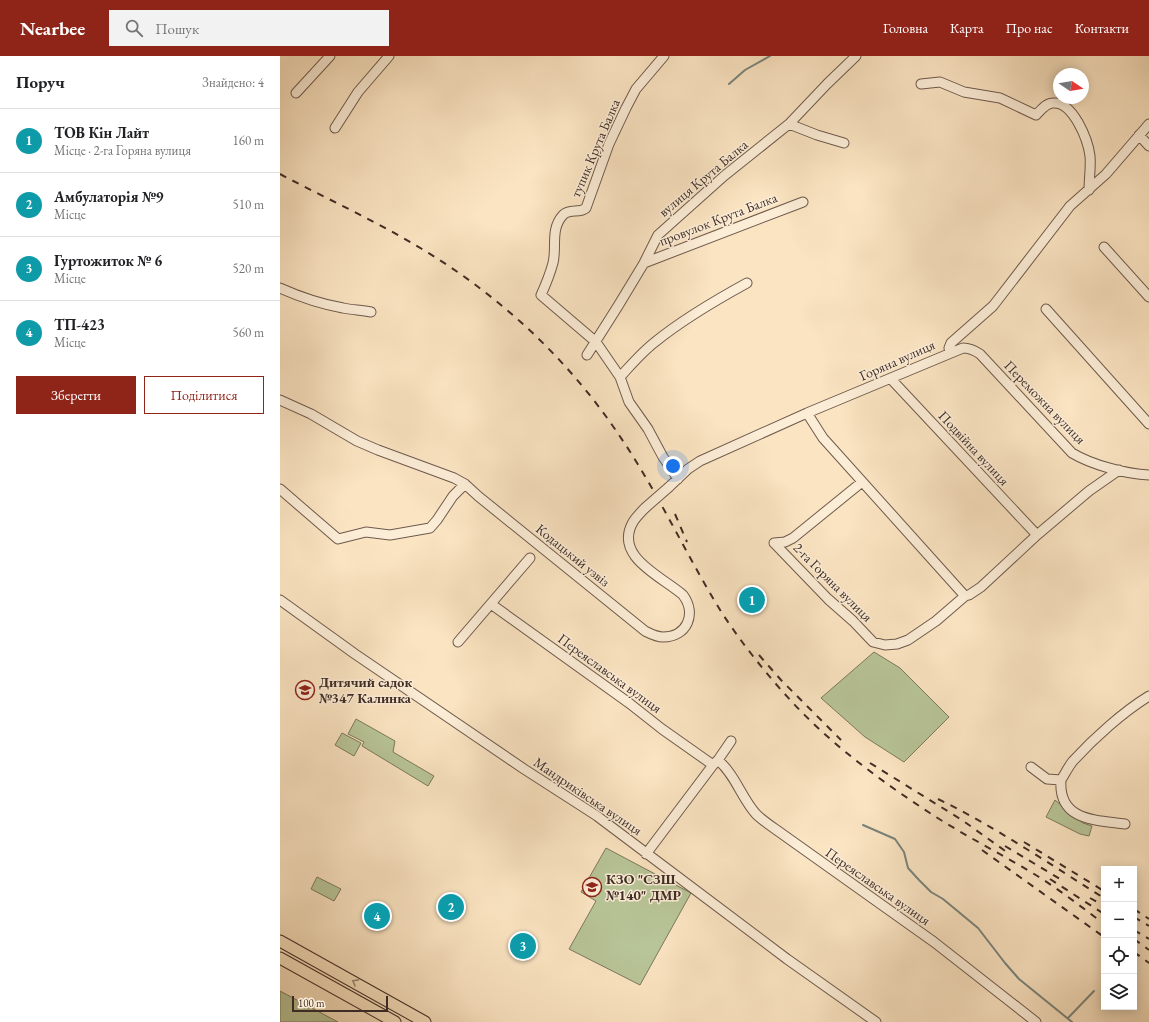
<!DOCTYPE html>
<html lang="uk">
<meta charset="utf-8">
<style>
:root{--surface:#fff;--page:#f2f2f2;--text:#202124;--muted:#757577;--line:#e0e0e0;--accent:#8f2418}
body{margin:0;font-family:"EB Garamond",serif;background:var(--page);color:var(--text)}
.controls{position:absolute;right:12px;bottom:12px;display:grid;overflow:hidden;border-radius:0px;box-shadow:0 2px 10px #0003}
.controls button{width:36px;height:36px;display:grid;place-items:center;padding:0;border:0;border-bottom:1px solid var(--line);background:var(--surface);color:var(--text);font:20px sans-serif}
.compass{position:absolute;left:773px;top:12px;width:36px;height:36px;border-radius:50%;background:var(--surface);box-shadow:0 2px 10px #0003;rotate:102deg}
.scale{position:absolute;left:12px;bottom:10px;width:96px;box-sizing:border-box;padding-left:4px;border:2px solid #3f2c25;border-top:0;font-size:11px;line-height:14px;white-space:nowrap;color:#3f2c25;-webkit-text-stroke:3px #fcedd7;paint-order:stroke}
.you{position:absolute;left:393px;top:410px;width:14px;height:14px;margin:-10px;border:3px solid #fff;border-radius:50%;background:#1a73e8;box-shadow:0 0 0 6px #1a73e833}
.badge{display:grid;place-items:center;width:26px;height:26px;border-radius:50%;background:var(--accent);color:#fff;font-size:13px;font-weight:700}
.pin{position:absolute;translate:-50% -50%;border:2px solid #fff;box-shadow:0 1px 4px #0006}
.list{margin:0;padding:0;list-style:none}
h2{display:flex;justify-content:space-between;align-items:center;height:52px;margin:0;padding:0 16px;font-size:17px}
h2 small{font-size:13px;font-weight:400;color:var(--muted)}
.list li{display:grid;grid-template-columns:26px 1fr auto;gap:12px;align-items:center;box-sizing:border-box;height:64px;padding:0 16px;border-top:1px solid var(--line)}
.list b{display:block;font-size:15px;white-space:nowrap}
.list p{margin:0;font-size:13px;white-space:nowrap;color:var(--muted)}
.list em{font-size:13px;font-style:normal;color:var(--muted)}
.actions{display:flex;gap:8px;padding:12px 16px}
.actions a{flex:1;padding:9px 0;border:1px solid var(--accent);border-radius:0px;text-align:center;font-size:14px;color:var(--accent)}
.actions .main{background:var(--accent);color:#fff}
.icon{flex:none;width:22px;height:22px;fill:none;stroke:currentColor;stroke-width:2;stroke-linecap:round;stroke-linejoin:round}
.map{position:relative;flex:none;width:869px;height:966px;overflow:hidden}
header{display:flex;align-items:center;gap:24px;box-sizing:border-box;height:56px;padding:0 20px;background:var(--accent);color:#fff}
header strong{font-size:19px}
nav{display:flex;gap:22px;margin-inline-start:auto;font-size:14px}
.search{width:280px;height:36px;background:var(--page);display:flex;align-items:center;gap:10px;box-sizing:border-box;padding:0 14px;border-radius:0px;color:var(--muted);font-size:15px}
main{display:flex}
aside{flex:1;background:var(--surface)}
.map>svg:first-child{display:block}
</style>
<header>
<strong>Nearbee</strong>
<div class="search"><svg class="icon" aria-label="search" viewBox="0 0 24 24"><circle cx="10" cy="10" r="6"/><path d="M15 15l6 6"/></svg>Пошук</div>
<nav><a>Головна</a><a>Карта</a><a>Про нас</a><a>Контакти</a></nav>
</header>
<main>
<aside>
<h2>Поруч<small>Знайдено: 4</small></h2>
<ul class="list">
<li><span class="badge" style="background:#0f9aa8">1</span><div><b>ТОВ Кін Лайт</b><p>Місце · 2-га Горяна вулиця</p></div><em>160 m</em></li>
<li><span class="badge" style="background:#0f9aa8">2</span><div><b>Амбулаторія №9</b><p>Місце</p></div><em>510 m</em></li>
<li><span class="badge" style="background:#0f9aa8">3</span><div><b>Гуртожиток № 6</b><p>Місце</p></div><em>520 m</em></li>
<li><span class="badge" style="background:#0f9aa8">4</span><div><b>ТП-423</b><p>Місце</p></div><em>560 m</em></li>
</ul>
<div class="actions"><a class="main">Зберегти</a><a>Поділитися</a></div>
</aside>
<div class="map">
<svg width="869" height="966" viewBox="0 0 869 966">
<rect width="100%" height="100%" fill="#fbe4c2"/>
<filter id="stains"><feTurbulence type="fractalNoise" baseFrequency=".005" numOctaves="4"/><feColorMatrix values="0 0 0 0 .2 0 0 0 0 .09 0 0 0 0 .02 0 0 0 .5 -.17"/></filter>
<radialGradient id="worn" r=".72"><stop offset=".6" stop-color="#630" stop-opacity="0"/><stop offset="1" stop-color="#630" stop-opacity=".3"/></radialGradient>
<!-- green -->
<path fill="#b8c598" stroke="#7c785e" d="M594,596L620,612L669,661L624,706L585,681L541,642Z
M76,663L115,685L113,696L154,720L148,730L82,690L84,686L68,678Z
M62,677L81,687L74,700L55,689Z
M775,744L803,767L812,770L809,780L800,778L766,761Z
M326,792L411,837L360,929L289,893L316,845L301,836Z
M37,821L61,833L54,845L31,833Z
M0,935L58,966H0Z"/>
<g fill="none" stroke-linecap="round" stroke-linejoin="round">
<!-- stream -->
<path stroke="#79847d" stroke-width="2" d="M449,28L465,14L490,0
M583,769L615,783L624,796L628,812L639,824L651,836L663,843L698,872L725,907L739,923L792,966
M788,962L814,935"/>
<defs>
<path id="minor" d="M384,0L356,33L346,52L329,88L306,152C299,158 290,152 283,159C270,173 277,191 273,207C270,218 266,228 261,239L316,286L340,321L349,346L368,373L383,401L398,423
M641,28L660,26L684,36L720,42L756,59C761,54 766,47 773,47C793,45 808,84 810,100C811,111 809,123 809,134
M16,37L50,0
M509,68L537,79L564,87
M55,72L78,36L109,0
M859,79L869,90
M824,191L869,241
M364,207L523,146
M0,232C20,241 41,248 63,252C72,254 81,254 91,256
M766,253L869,368
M670,297L669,292L671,287L713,250L790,150L826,118L869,68
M307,299L338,250L364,207L378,179L444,120L509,68L547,28L576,0
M340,321C351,309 362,296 375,286C402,264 436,244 467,227
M611,323L757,479
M0,344L31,358L77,385L98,394L174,422L185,428L198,440L365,575C371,578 376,581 383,581C407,581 417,558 403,539C383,521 333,501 353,466C356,461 361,456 365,452
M527,357L543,382L685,540
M389,431L408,413L420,405L527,357L683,292C690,292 694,294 700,298L792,397C812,409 846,418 869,419
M0,433L58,483L86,476L110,479L150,472L157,464L173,440L185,428
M494,487L548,543L573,565L593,586L605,589L617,588L628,584L656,565L685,540L689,539L701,531L757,479L809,435L839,414
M494,487L505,486L513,482L582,426
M0,544L75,598L244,713L317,760L507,903L596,966
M211,548L349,647L382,673L433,709
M178,586L250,502
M438,704C456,720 461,741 476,758C482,764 491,770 498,775L654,886L756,966
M751,711L767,723L781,724C785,718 788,711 793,705C814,682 843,656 869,640
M781,724C778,765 816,764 845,768
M366,798L433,709L438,704L451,685"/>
<path id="major" d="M0,885L145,966
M0,902L115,966"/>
</defs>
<!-- minor casing -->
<use href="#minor" stroke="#6e5a4c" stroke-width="11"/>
<!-- major casing -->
<use href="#major" stroke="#3f2c25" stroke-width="13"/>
<!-- minor -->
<use href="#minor" stroke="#fcedd7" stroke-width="9"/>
<!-- major -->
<use href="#major" stroke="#fbe4c2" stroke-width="11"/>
<!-- rail -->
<path stroke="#3f2c25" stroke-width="2" stroke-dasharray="7 7" stroke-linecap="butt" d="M0,118C47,143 96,165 142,193C220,240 288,303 339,379C378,436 406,499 442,557C463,589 487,619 513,647C554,691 605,728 656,761C689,782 725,800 759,821C781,835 803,852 824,868
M395,458L407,486
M479,599L501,624L561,684
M590,707L682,764L728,797
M658,743C714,770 771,809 824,842
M744,786L824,835
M725,790L780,823
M702,794L824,881
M770,823L824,858
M810,842L824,850
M854,853L869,863
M854,861L869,870
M854,874L869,883
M854,883L869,894
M854,896L869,907"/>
<defs>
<path id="minor-bridge" d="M365,452L389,431"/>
</defs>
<!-- minor-bridge casing -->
<use href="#minor-bridge" stroke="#6e5a4c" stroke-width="11" stroke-linecap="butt"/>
<!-- minor-bridge -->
<use href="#minor-bridge" stroke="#fcedd7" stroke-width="9"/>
</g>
<!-- one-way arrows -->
<defs><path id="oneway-chevron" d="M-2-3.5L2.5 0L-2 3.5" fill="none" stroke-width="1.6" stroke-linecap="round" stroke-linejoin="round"/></defs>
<use stroke="#9d8874" href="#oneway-chevron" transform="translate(75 926) rotate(-151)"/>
<!-- icons -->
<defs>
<symbol id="school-ring" viewBox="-11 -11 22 22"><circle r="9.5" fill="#fcedd7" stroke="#8f2418" stroke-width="1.5"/><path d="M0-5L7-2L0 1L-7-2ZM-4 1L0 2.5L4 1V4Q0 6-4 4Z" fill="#8f2418"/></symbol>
</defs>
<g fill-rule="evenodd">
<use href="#school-ring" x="14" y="623" width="22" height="22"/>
<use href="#school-ring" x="301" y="820" width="22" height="22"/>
</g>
<g text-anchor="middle" stroke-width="3" stroke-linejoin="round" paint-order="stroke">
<!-- street labels -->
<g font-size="14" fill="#3f2c25" stroke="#fcedd7">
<text transform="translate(315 92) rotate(-67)" y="5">тупик Крута Балка</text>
<text transform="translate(423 122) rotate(-40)" y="5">вулиця Крута Балка</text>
<text transform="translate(438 163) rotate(-21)" y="5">провулок Крута Балка</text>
<text transform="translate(617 304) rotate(-24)" y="5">Горяна вулиця</text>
<text transform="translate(765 346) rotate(46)" y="5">Переможна вулиця</text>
<text transform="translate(694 392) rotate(47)" y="5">Подвійна вулиця</text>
<text transform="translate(293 499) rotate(39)" y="5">Кодацький узвіз</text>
<text transform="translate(553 526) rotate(45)" y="5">2-га Горяна вулиця</text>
<text transform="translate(330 617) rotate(36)" y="5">Переяславська вулиця</text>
<text transform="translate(308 740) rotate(34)" y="5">Мандриківська вулиця</text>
<text transform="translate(598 830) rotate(35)" y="5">Переяславська вулиця</text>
</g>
<!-- poi labels -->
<g font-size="14" font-weight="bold" fill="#3f2c25" stroke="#fcedd7" text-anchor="start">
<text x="39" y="631">Дитячий садок<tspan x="39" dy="16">№347 Калинка</tspan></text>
<text x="326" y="828">КЗО "СЗШ<tspan x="326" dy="16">№140" ДМР</tspan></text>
</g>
</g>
<rect width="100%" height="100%" filter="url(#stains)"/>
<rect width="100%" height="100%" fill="url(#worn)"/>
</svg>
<div class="controls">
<button>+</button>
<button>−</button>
<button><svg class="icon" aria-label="locate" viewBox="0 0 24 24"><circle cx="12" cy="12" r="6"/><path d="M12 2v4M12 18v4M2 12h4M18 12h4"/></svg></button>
<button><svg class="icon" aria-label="layers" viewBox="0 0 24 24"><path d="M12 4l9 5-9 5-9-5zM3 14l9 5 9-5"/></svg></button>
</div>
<svg class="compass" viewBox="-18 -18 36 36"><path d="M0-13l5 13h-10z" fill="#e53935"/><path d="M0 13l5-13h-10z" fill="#757577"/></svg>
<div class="scale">100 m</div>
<div class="you"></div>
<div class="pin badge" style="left:472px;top:544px;background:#0f9aa8">1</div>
<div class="pin badge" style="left:171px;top:851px;background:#0f9aa8">2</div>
<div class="pin badge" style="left:243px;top:890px;background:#0f9aa8">3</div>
<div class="pin badge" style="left:97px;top:860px;background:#0f9aa8">4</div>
</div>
</main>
